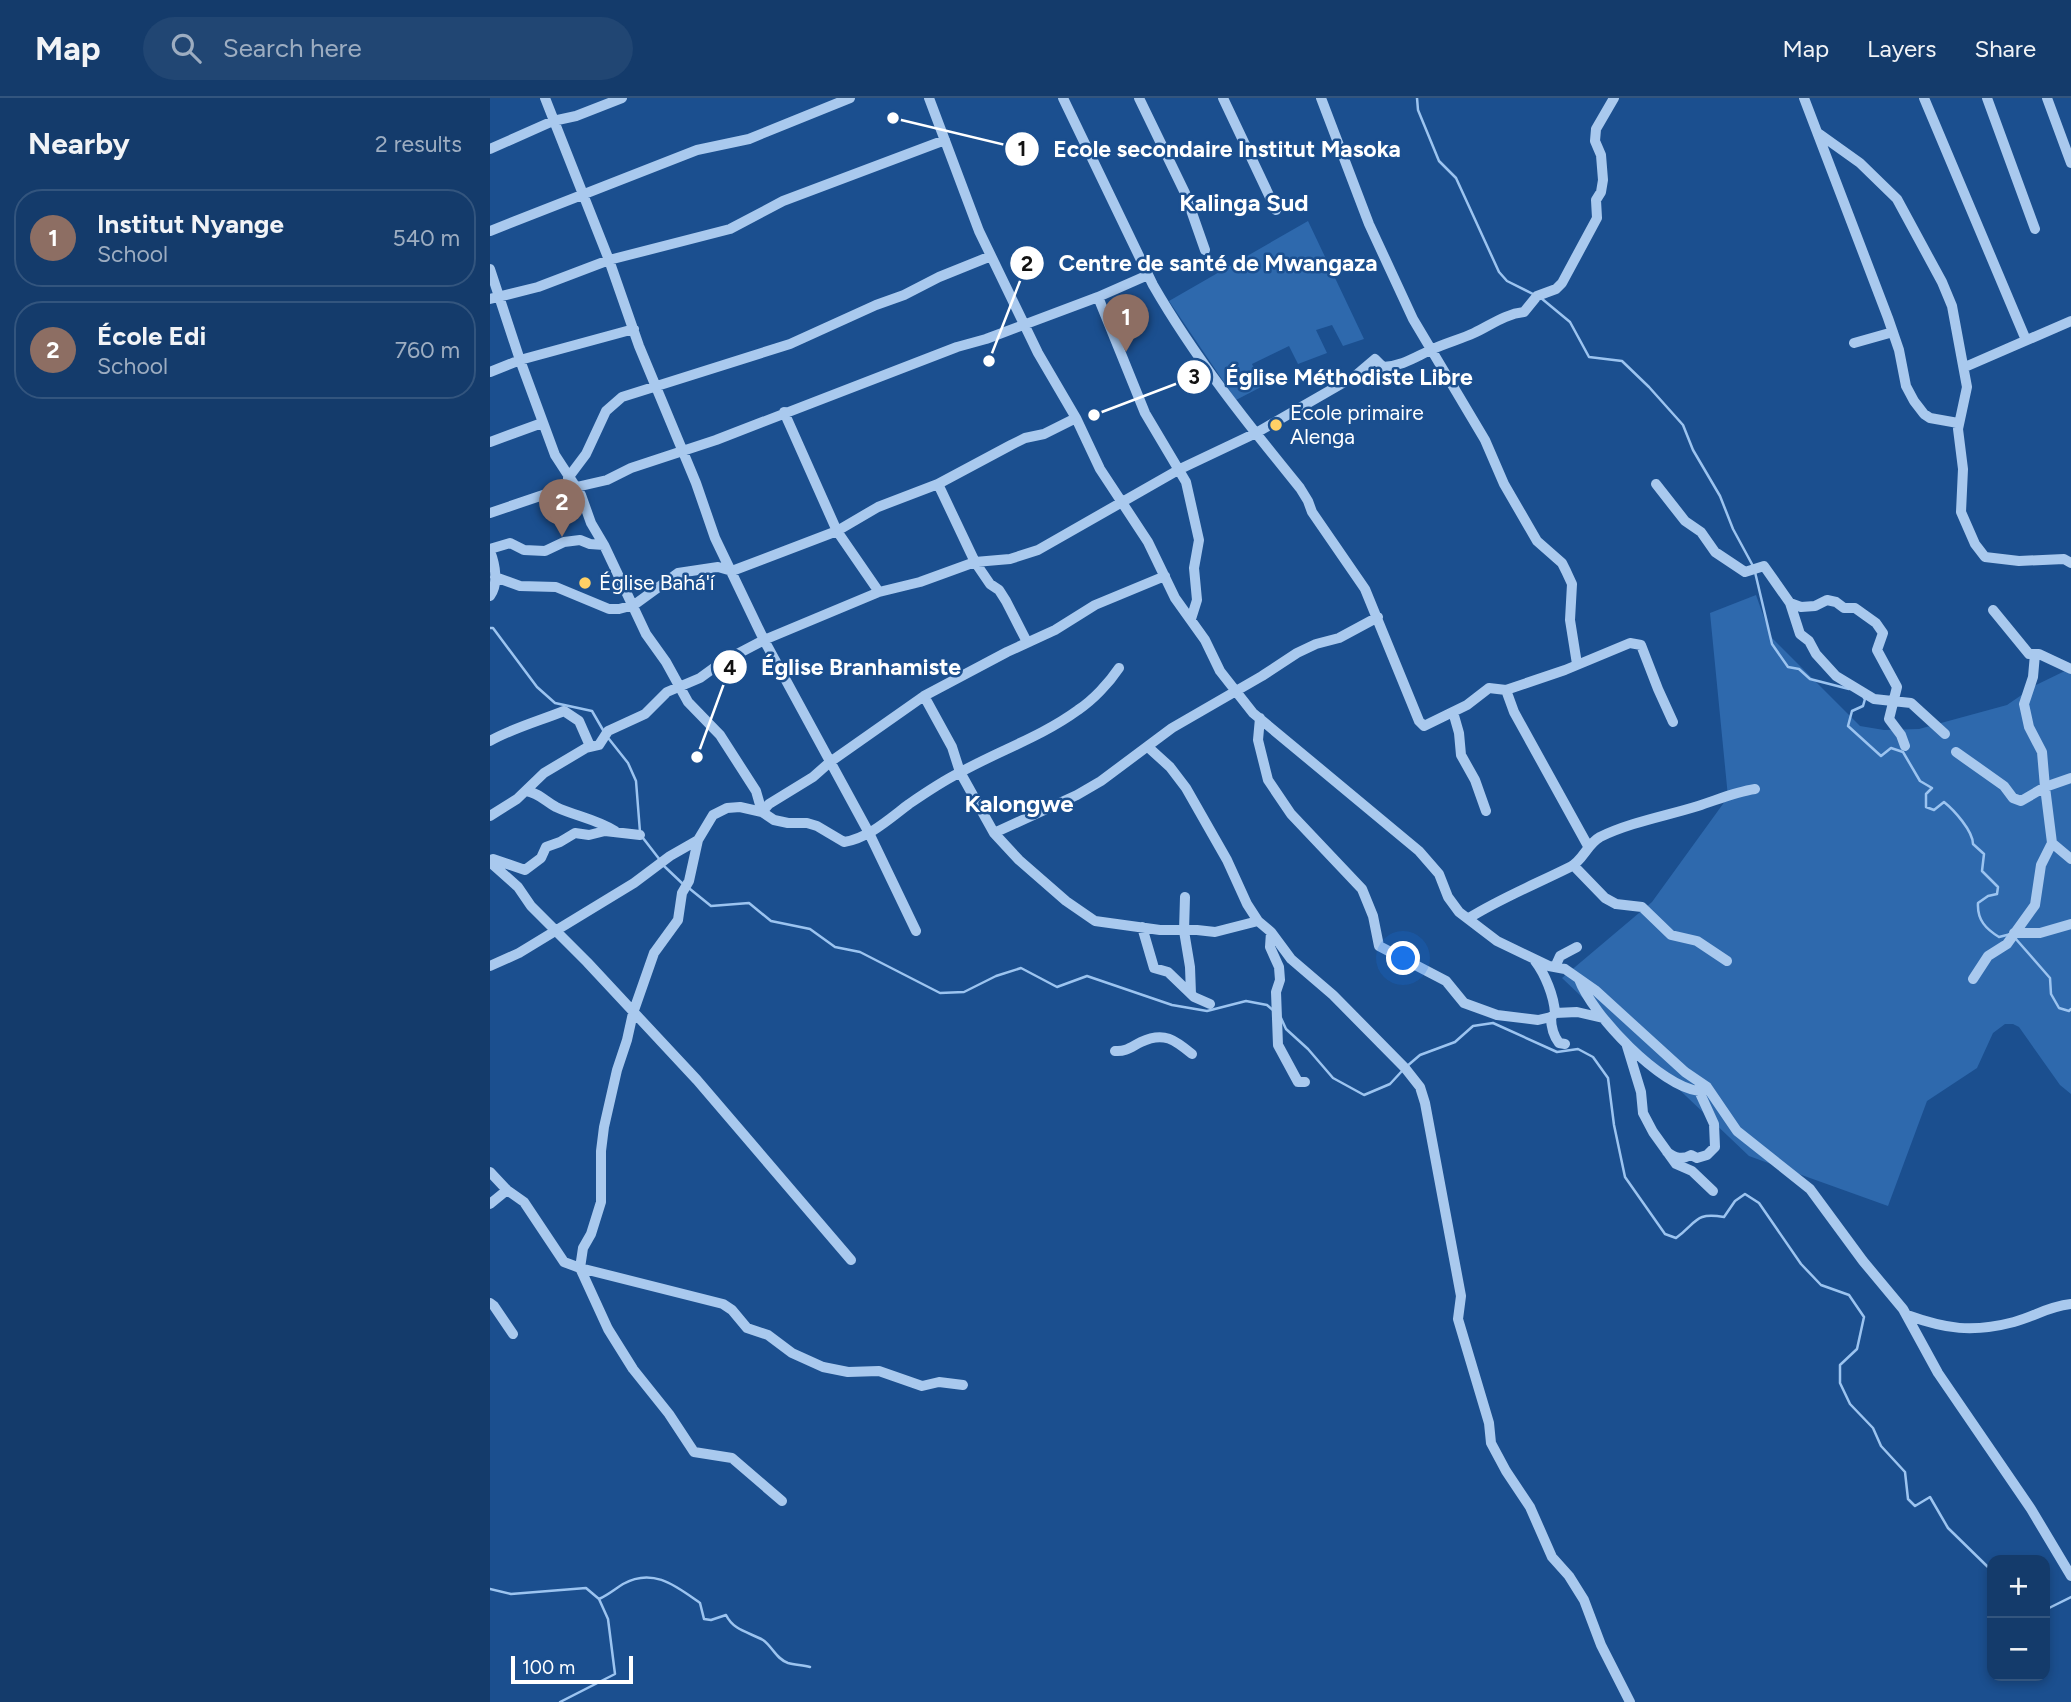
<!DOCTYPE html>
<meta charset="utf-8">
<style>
:root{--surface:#143b6b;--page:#214673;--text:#f1f3f6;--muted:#9dadc1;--line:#33557e;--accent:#ea580c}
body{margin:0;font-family:Figtree,sans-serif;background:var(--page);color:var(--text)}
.controls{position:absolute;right:21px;bottom:21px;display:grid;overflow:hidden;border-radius:14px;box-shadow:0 4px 10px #0003}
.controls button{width:63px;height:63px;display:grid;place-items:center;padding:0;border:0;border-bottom:2px solid var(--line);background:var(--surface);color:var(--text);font:35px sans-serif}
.scale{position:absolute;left:21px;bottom:18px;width:122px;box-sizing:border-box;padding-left:7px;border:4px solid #fff;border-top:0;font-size:19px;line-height:24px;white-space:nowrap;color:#fff;-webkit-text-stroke:5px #1b4f8f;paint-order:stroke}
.you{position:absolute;left:914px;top:861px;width:24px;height:24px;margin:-18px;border:5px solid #fff;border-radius:50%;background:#1a73e8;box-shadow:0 0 0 10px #1a73e833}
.badge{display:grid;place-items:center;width:46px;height:46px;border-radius:50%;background:var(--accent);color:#fff;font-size:23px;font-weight:700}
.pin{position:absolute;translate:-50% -58px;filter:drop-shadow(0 2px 4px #0008)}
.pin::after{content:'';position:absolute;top:37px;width:24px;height:21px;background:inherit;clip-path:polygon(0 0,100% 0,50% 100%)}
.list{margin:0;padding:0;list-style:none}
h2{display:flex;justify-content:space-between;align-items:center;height:91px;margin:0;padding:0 28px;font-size:30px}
h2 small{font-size:23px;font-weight:400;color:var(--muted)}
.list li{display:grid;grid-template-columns:46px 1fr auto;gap:21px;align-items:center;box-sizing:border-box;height:98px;margin:0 14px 14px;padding:0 14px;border:2px solid var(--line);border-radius:28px}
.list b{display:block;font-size:26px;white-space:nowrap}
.list p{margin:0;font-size:23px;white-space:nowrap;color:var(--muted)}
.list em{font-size:23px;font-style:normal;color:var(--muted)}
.icon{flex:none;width:38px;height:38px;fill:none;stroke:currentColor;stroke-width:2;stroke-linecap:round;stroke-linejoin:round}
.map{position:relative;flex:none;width:1581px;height:1604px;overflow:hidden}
header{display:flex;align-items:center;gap:42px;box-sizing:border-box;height:98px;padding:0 35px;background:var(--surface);border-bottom:2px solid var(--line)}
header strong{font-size:33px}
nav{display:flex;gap:38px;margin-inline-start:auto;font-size:24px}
.search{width:490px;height:63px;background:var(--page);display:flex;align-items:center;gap:18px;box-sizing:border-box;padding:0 24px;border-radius:38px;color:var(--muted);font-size:26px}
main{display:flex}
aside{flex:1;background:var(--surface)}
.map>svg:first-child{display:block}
</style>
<header>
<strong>Map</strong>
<div class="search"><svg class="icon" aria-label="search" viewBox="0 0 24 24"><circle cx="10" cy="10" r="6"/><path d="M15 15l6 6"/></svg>Search here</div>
<nav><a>Map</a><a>Layers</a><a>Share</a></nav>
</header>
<main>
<aside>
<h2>Nearby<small>2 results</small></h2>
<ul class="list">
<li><span class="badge" style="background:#8d6e63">1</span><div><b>Institut Nyange</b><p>School</p></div><em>540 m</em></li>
<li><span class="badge" style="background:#8d6e63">2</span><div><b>École Edi</b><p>School</p></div><em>760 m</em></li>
</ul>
</aside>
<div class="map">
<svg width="1581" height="1604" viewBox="0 0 1581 1604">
<rect width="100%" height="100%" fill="#1b4f8f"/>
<!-- green -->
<path fill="#2e69ad" d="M818,123L874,241L853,248L842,227L826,232L837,255L808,266L799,248L762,266L773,288L746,302L679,203Z
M1266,497L1281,539L1370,628L1394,632L1429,631L1517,607L1546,587L1581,570V996L1570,987L1529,929L1523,926H1515L1503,935L1487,970L1437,1003L1398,1108L1259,1058L1072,880L1162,804L1238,699L1220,515Z"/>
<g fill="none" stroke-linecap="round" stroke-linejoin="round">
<!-- stream -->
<path stroke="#9cc4f0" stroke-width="2.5" d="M927,0L928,12L949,63L966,80L1009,174L1017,183L1045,197
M1051,200L1080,224L1099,259L1132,263L1159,289L1193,327L1203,352L1230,398L1243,431L1263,468
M1265,474L1282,546L1298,569L1309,571L1320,581L1359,591
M0,530H3L47,589L65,605L102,613L113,632
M1374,600L1375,601L1373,608L1362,613L1358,628L1391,658L1401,650L1413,654L1430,683L1442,690L1436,696V709L1444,712L1454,704C1464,712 1483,733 1483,746L1494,756L1492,773L1508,789L1507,796L1498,798L1488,805C1487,822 1496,831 1509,839L1521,836
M119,641L138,665L146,683L150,734
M153,740L170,762
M174,768L194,787
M200,791L221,808L259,805L281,823L320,831L345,849L370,854L450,895L474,894L506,878L531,870L567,889L597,878L682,907L717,913L756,903L777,907L784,913
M1525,840L1560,880L1561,896L1569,910L1579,913L1581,911
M791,920L796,931L818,951L843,980L874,997L900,986L912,973
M916,969L930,957L965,944L983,928L1003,925L1067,954L1088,951L1103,959L1118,980L1124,1027L1135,1079L1175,1136L1186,1140C1208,1124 1204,1114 1234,1119L1245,1103L1255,1096L1269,1105L1311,1166L1331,1187L1359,1197L1374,1219L1367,1251L1350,1267V1285L1360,1306L1383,1330L1391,1348L1415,1374L1418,1401L1425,1408L1440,1399L1458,1430L1502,1473
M0,1491L21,1496L96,1490L109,1501L118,1521L125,1576L70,1604
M109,1501C118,1497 125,1491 133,1486C163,1469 186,1488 210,1505L214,1521L221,1522L236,1517C244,1533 259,1534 273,1542C282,1548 286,1561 298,1565C305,1567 313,1567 320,1569
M1555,1512L1581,1499"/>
<!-- minor -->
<path stroke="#a9c9ee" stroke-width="10" d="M55,0L119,162L149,248L206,385L225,440L274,542L379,735L426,833
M439,0L489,133L548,255L586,320L610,371L658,444L685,500L715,542L730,573L763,615L929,753L949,776L958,799L969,814L1007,843L1059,868L1075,871L1105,892L1195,974L1217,989L1247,1033L1320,1091L1373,1163L1413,1211L1448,1275L1541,1411L1581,1478
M573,0L663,187C705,260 757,325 810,390L818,403L822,414L875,491L929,623L934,628L977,607L999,590L1016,592L1075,572L1140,545L1151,547L1168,591L1183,624
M649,0L695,95L715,152
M733,0L786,112
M831,0L879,126L923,221L995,342L1014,386L1047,443L1072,465L1076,473L1082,486L1080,522L1087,566
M1314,0L1398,220L1409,252L1416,288L1424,303L1434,316L1440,320L1468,325
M1434,0L1536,242
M1497,0L1545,131
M1557,0L1581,65
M1328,35L1370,65L1407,101L1452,184L1462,208L1477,289L1468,331L1473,371L1471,414L1485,446L1495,459L1529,463L1574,461L1581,465
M0,51L63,23L86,18L132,0
M0,133L207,52L259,41L360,0
M0,171L30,262L65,357L91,397L101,425L114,447L156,536L176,564L198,604L230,637L266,693L272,714
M608,199L655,315L696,384L709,442L704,470L707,502L701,521
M0,201L48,189L119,162L240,131L293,103L455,42
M1364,245L1403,234
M1475,269L1581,223
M0,274L30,262L144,231
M294,314L347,433L389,494
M0,344L52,325
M78,380L96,356L116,313L132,299L300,246L386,207L414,197L449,179L501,158
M448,386L485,464L500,486L509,492L516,503L537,544
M1166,386L1195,423L1211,434L1225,454L1255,474L1274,468L1300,505L1310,536L1319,543L1326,556L1346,578L1384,601L1421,605L1455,636
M0,415L56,396L117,382L141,370L226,342L467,249L496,241L608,199L658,177
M0,451L20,445L34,452L55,453L74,444L90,442L100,446L114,447
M0,453C5,466 9,486 0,498
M5,479L30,488L66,489L119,511H129L144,507L188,475L228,469L242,473L347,433L388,409L448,386L521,347L535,340L554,336L586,320
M1300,505L1311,509L1325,508L1337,502L1346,504L1354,510H1365L1386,525L1393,535L1387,552L1407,589L1399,621L1411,637L1415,648
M1503,512L1539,556H1549L1581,571
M1016,592L1024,614L1098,748
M434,598L462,649L470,674L504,735L529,762L576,803L605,823L670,832H707L725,834L768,823
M963,614L969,635L971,657L985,682L996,713
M770,620L768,642L778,682L801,716L872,791L883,818L889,848L956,883L974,905L1007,917L1048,922L1061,919
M0,643C23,630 49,623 74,613L89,623L100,648
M658,649L680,669L696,690L737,762L757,806L768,823L781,834L801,861L843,897L915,970L930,989L935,1005L971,1198L968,1221L999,1325L1001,1345L1016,1373L1040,1409L1062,1459L1079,1478L1094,1502L1111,1547L1140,1604
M1466,654L1514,688L1523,700L1531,703L1555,689L1552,654L1539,629L1534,606L1543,579L1545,556
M36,693C49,695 55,703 66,709C85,718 106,721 125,733
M272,714L279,706L323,679L340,664L434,598L517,554L565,532L605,507L675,478
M0,718L27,701L54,675L96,650L109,647L118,633L155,616L177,594L210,580L232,564L274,542L389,494L430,484L485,464L520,461L548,452L690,371L766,335L865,278L885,261L893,269C913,268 925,259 943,251C956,245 971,241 984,235C1001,227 1015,216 1034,214L1047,198L1066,191L1072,185L1107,120L1106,102L1111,94L1113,82L1111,57L1105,43L1106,31L1124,0
M504,735L587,697L611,683L682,630L772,578L807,555L826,546L849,540L888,519
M208,742L199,783L192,795L188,822L164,855L143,915L137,942L127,972L114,1029L111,1053V1104L101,1136L93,1150L90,1170L118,1231L143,1271L179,1316L204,1354L242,1360L292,1403
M1562,745L1555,689L1581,680
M3,761L35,772L51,760L56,749L70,744L85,735L99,737L115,733L150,737
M0,764L28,789L41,808L97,864L207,982L361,1162
M1084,768L1115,800L1126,806L1152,809L1181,837L1207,843L1237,863
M695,799L694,833L700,869L701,896
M979,820C1011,800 1046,786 1080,769C1093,763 1097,746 1110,739C1141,724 1176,718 1208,708C1227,702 1245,694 1265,691
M652,829L664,870L678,874L704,899L720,906
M781,834L780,849L789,869L790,882L786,894L788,947L808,984H815
M1524,835H1550L1581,826
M1045,863C1055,876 1064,898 1065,915
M0,868L29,855L144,785L180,758L208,742L223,717L237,710L250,709L272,714L284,722L298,725H317L327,728L354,744C379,740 399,721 419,706C435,695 451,684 469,675C508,653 551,639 588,612C603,602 619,585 629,570
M1065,869L1070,858L1087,849
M1089,881C1102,917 1171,989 1209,993L1224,1026L1225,1049L1217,1057L1207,1060L1201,1057C1192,1062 1185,1060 1177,1054
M1483,881L1498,858L1517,846L1545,807L1551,767L1562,745L1581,761
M1075,946L1069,945C1063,937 1061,929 1061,919L1065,915L1087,914L1113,920
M1137,948L1151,994L1153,1015L1163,1034L1186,1066L1202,1073L1223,1093
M625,953C636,954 641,949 651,944C674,933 685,942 702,956
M0,1074L17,1092L34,1104L74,1164L90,1170L233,1206L242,1212L257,1230L278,1237L302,1255L333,1269L358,1274L389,1273L432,1288L449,1284L473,1287
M0,1106L17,1092
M0,1205L4,1208L23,1236
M1417,1217C1456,1231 1482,1235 1524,1224C1546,1218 1556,1209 1581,1206"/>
</g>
<!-- markers -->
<g fill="#ffd166" stroke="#1b4f8f" stroke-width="2.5">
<circle cx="786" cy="327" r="7"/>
<circle cx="95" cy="485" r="7"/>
</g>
<g text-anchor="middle" stroke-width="5" stroke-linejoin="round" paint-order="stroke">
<!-- poi labels -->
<g font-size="21" fill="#fff" stroke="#1b4f8f" text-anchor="start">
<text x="800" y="322">Ecole primaire<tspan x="800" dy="24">Alenga</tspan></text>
<text x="109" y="492">Église Bahá'í</text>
</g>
<!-- quarter labels -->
<g font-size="24" font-weight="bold" fill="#fff" stroke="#1b4f8f">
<text x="754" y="113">Kalinga Sud</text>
<text x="529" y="714">Kalongwe</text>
</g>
</g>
<!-- callouts -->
<path fill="none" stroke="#fff" stroke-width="2.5" d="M403 20L532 51M499 263L537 165M604 317L704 279M207 659L240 569"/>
<g fill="#fff" stroke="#1b4f8f" stroke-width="2.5">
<circle cx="403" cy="20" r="7"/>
<circle cx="499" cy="263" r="7"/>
<circle cx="604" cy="317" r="7"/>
<circle cx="207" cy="659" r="7"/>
<circle cx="532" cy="51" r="18"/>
<circle cx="537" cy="165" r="18"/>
<circle cx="704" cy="279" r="18"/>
<circle cx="240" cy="569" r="18"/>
</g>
<g font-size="21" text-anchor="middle" font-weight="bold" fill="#111">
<text x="532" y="58">1</text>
<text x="537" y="173">2</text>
<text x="704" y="286">3</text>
<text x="240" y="577">4</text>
</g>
<g font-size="23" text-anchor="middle" font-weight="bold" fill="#fff" stroke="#1b4f8f" stroke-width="5" stroke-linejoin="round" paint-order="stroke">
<text x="737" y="59">Ecole secondaire Institut Masoka</text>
<text x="728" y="173">Centre de santé de Mwangaza</text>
<text x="859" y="287">Église Méthodiste Libre</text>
<text x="371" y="577">Église Branhamiste</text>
</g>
</svg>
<div class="controls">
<button>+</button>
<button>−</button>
</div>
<div class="scale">100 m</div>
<div class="you"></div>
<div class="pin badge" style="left:636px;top:254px;background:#8d6e63">1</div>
<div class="pin badge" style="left:72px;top:439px;background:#8d6e63">2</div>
</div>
</main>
